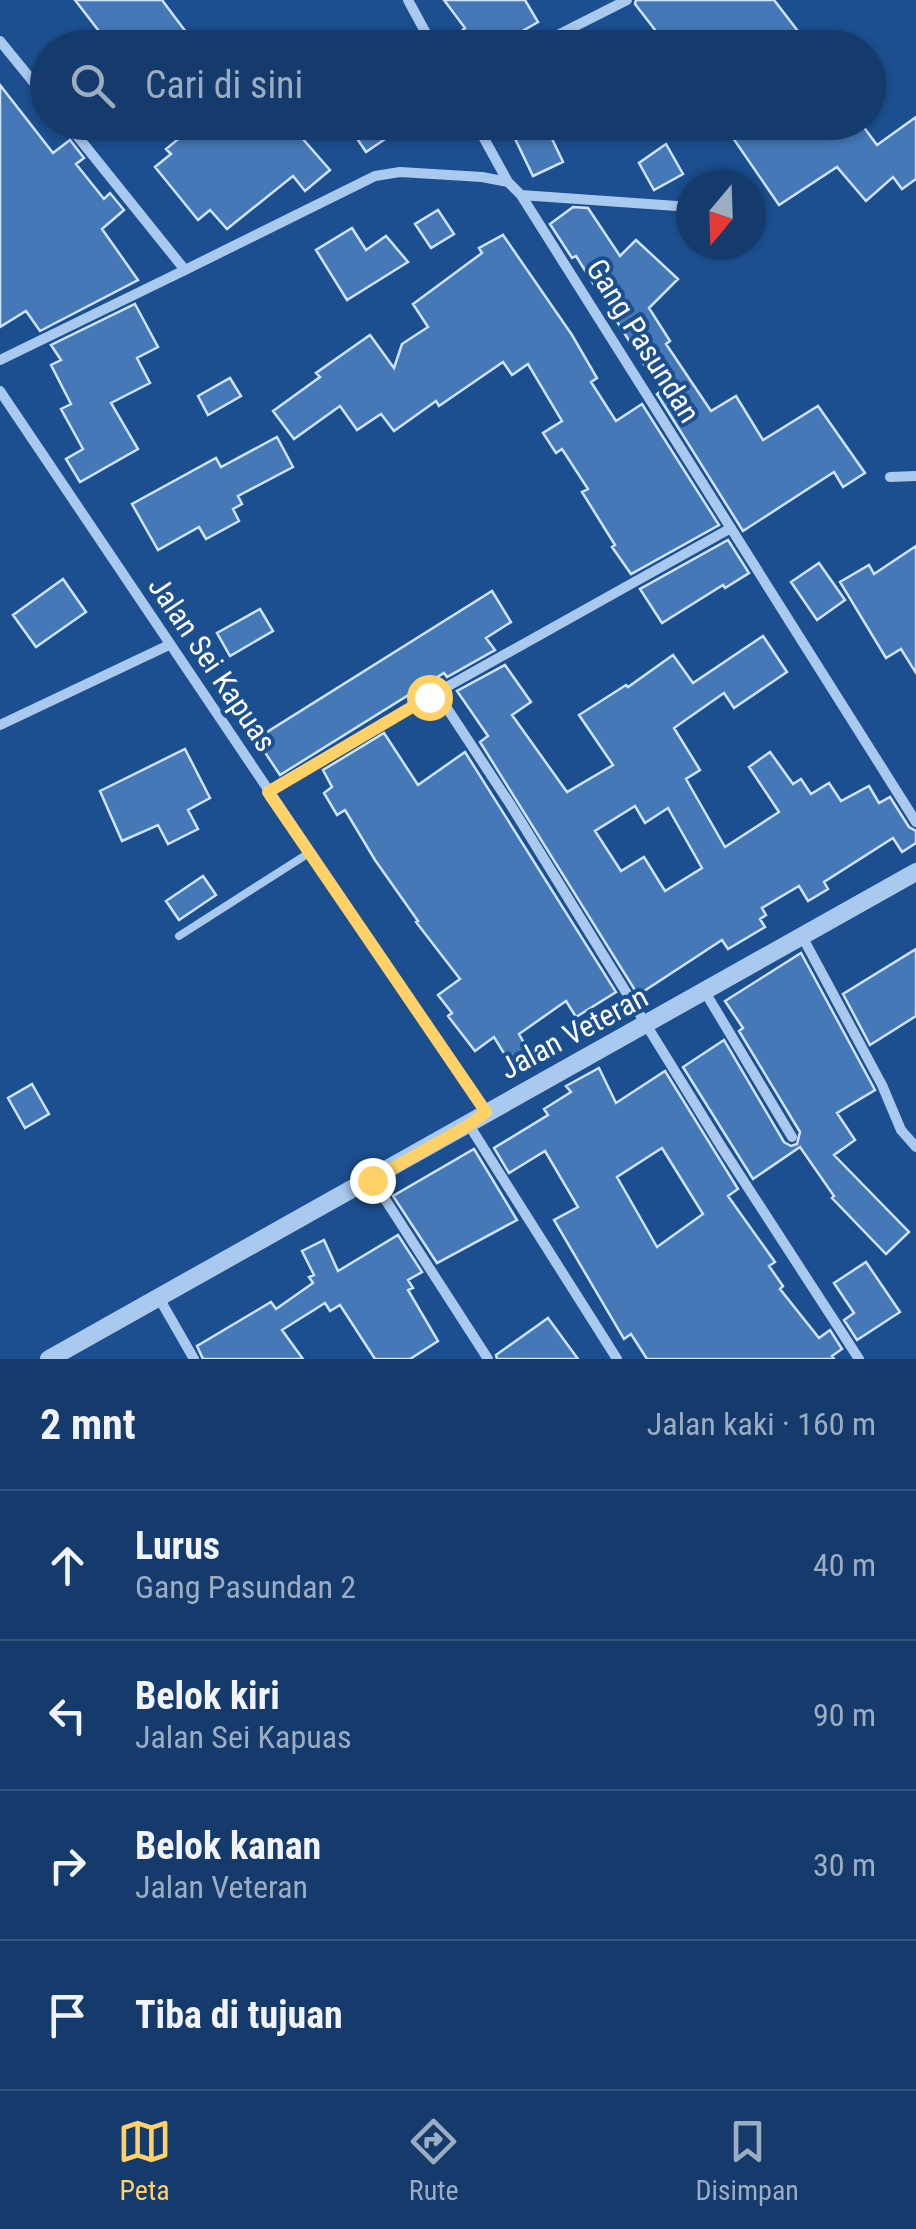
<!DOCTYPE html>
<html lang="id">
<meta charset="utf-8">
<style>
:root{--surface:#143b6b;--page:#1d4271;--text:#f1f3f6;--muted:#9dadc1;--line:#33557e;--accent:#ffd166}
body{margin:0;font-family:"Roboto Condensed",sans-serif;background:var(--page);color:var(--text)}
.compass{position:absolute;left:676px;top:170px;width:90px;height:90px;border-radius:50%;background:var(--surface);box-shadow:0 2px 8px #0004;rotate:199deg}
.stop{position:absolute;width:30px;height:30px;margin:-22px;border:8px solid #ffd166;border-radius:50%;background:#fff}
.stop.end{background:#ffd166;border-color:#fff;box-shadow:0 2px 10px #0008}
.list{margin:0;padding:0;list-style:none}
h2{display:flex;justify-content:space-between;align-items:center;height:130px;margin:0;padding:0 40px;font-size:42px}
h2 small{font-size:32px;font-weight:400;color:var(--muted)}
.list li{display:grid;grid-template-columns:65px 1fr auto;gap:30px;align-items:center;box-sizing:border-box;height:150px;padding:0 40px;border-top:2px solid var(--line)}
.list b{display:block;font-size:38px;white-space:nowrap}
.list p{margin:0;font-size:32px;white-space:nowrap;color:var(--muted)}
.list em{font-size:32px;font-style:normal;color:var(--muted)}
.icon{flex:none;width:55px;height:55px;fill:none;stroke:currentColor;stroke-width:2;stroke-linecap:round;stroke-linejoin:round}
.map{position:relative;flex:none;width:916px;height:1359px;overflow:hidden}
.search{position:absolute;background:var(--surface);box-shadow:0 2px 8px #0004;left:30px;right:30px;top:30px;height:110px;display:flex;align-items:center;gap:25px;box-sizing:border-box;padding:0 35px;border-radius:55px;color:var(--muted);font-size:38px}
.sheet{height:730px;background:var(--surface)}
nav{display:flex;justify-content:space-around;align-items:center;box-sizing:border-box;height:140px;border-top:2px solid var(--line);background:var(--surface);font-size:28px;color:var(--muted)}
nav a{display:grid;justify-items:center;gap:5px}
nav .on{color:var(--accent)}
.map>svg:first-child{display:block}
</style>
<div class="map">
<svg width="916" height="1359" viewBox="0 0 916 1359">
<rect width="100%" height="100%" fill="#1b4f8f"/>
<!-- building -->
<path fill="#4478b7" stroke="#cfe3fa" stroke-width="2.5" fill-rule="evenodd" d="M75,0H162L198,48H112Z
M444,0H525L538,22L512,37L509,32L488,48H443L465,28Z
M636,0H774L811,48H669L635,4Z
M0,85L53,153L70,140L84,158L76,164L104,199L110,193L124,210L102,229L138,280L40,331L26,311L0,327Z
M916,117V179L902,189L893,177L866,201L837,167L779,205L722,122H860L877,145Z
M199,122H288L330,170L305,191L293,176L227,229L210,210L198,220L155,167L171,154L166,149Z
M346,122H410L366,152Z
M507,122H544L563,162L533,176Z
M666,144L683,174L654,190L639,163Z
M573,207L588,208L620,256L636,240L678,279L649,308L670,341L666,344L711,411L736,396L763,440L818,406L865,473L843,487L834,472L743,531L657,394L661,391L643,363L576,256L572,258L550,224Z
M438,210L454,234L431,248L415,224Z
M352,228L366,250L386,236L408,262L347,300L316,250Z
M503,235L572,335L597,378L591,382L616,421L642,404L719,525L631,574L612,547L615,545L582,492L588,489L562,449L556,453L543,433L562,421L528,364L512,375L503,362L439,406L436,401L394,431L381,414L357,430L340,406L294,439L273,411L320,377L316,373L370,335L394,368L402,344L428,327L413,304L482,253L479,248Z
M135,304L158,347L137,358L150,383L111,403L138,449L80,482L66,459L83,449L61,409L71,404L51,365L61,360L51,345Z
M230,378L241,396L208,415L198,396Z
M277,437L293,467L238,496L242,504L233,509L239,521L206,539L199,527L158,550L132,504L216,458L221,467Z
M728,540L749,573L725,588L723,585L662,623L640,589Z
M916,546V673L901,649L886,658L840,582L869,565L874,574Z
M819,563L845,600L817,620L791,582Z
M63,579L86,612L36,647L13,615Z
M492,591L511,622L486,638L495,650L447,677L444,673L280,775L256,739Z
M260,609L273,631L230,656L217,633Z
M763,636L787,672L734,708L724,693L674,728L700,770L686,779L725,847L779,812L749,767L770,752L793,784L801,779L811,794L829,783L841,801L869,786L879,803L890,797L909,827L916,831V843L902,852L893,838L824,882L828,889L808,901L799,886L762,908L766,915L760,919L765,927L728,949L722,940L638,995L480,742L488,736L457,691L505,665L531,702L512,715L567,792L613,765L579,715L626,685L628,687L673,655L693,683ZM635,806L645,823L668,808L702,868L665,891L644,857L621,871L595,831Z
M384,733L418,785L465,752L616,992L576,1017L566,1001L519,1034L532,1057L513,1068L494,1037L475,1051L448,1016L452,1013L438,995L460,979L416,922L418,921L375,860L345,810L337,815L324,793L332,787L323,770Z
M185,749L210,798L188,810L198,829L168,844L158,825L122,841L100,791Z
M203,876L216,895L179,920L166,901Z
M916,949V1016L870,1045L843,994Z
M801,953L875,1090L837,1113L855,1140L834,1155L909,1232L886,1254L832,1198L834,1196L800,1147L753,1179L683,1067L724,1040L784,1142L791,1146L797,1144L800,1132L739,1031L743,1028L725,1001Z
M599,1068L616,1103L665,1071L738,1189L728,1196L775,1262L769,1266L783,1286L780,1289L819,1338L830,1330L842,1349L832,1356L834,1359H647L631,1334L624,1339L554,1220L578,1207L545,1151L509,1173L494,1148L548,1115L544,1109L571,1092L566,1086ZM662,1148L703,1214L657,1247L617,1177Z
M32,1084L49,1114L25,1128L8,1098Z
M474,1149L517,1220L437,1263L393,1196Z
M398,1235L422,1272L408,1280L413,1288L408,1290L438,1341L410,1359H375L340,1305L330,1311L325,1303L282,1330L303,1359H203L197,1346L271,1302L276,1309L313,1283L309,1277L314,1275L302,1251L324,1240L338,1271Z
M866,1262L900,1312L857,1340L844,1320L854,1313L834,1283Z
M548,1318L578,1359H497L496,1355Z"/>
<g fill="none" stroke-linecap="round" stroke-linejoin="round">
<!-- service -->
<path stroke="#a9c9ee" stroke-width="8" d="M179,936L309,853"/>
<!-- minor -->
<path stroke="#a9c9ee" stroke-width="10" d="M408,0L434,48
M0,41L48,100
M532,48L627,0
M475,122L508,182
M521,195L691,207
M751,211L755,212
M185,270L375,176L400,172L482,177L508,182L521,195L916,822
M0,360L185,270L66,122
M0,391L485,1112
M890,477L916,476
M437,693L510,804L721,1146L859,1359
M0,725L169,645
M269,792L418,703L731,528
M803,938L882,1085L901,1130L916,1147
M705,992L792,1137
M469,1125L617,1359
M372,1179L488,1359
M159,1298L194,1359"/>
<!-- tertiary -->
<path stroke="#a9c9ee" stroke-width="18" d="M49,1359L916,872"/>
</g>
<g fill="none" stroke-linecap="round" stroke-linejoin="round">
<!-- route -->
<path stroke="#ffd166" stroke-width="12" d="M372,1180L469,1125L486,1112L268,792L429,697"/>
</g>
<g text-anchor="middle" stroke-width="8" stroke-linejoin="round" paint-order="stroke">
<!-- street labels -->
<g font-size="30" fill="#fff" stroke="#1b4f8f">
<text transform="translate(643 341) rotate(58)" y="10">Gang Pasundan</text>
<text transform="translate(212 664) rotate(56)" y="10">Jalan Sei Kapuas</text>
<text transform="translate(574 1033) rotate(-28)" y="10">Jalan Veteran</text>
</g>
</g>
</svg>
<svg class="compass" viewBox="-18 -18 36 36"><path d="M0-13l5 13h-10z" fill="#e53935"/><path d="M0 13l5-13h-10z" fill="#9dadc1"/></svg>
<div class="stop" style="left:429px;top:697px"></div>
<div class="stop end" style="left:372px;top:1180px"></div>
<div class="search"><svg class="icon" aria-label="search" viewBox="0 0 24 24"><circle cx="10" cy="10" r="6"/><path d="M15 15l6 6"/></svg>Cari di sini</div>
</div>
<section class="sheet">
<h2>2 mnt<small>Jalan kaki · 160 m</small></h2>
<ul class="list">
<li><svg class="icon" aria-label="ahead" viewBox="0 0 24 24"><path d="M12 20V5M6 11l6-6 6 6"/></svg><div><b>Lurus</b><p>Gang Pasundan 2</p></div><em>40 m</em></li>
<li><svg class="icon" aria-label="left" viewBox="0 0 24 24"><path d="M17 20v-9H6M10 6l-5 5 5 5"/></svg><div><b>Belok kiri</b><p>Jalan Sei Kapuas</p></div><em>90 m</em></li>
<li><svg class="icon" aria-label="right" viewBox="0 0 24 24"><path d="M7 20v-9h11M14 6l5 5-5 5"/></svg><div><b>Belok kanan</b><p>Jalan Veteran</p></div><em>30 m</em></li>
<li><svg class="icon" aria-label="arrive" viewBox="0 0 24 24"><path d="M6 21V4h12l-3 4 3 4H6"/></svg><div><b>Tiba di tujuan</b></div></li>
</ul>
</section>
<nav>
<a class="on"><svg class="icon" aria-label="map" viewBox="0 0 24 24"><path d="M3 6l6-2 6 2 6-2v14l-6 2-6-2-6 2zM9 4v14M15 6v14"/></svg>Peta</a>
<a><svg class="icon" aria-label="directions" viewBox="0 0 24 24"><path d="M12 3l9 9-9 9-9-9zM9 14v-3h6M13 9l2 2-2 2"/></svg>Rute</a>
<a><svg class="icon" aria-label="saved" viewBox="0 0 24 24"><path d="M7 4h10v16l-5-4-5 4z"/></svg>Disimpan</a>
</nav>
